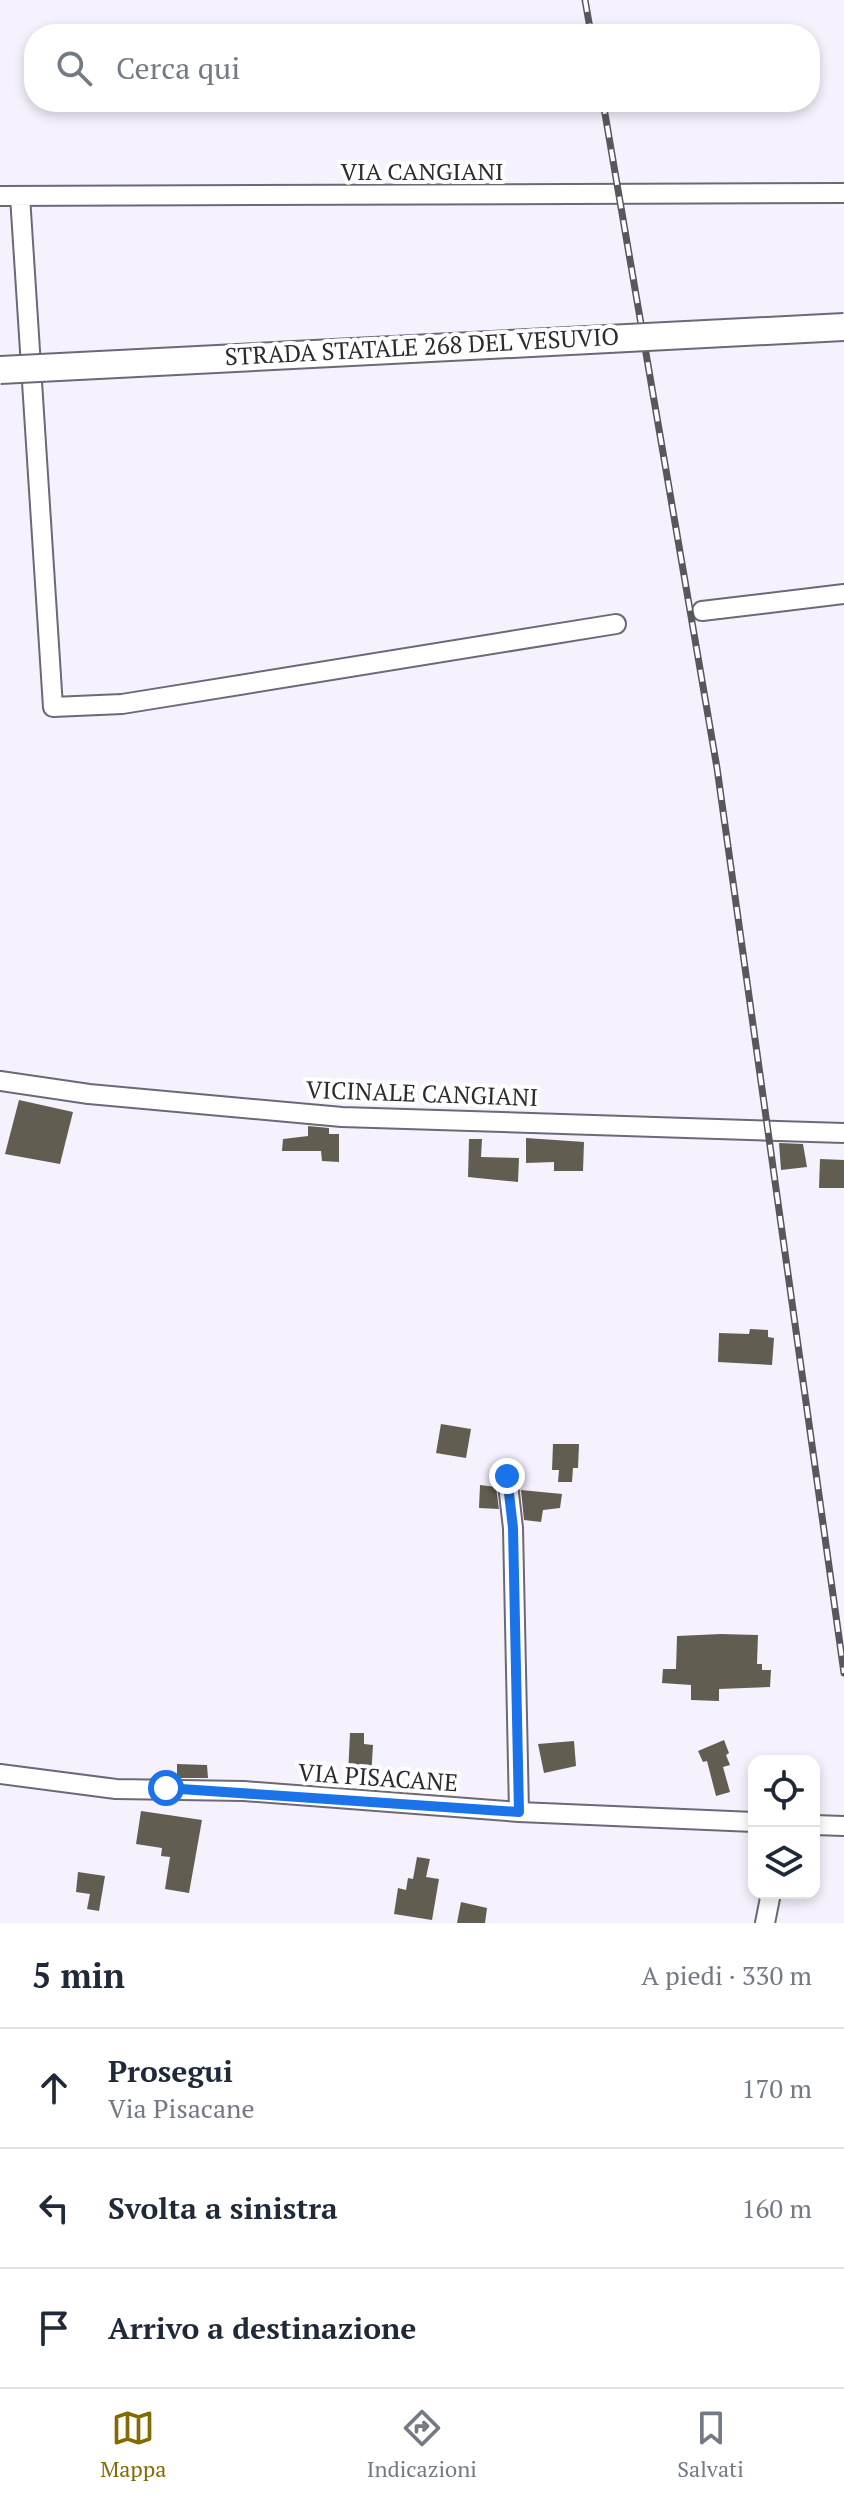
<!DOCTYPE html>
<html lang="it">
<meta charset="utf-8">
<style>
:root{--surface:#fff;--page:#f6f6f7;--text:#1f2937;--muted:#747a83;--line:#e0e1e3;--accent:#846a04}
body{margin:0;font-family:"PT Serif",serif;background:var(--page);color:var(--text)}
.controls{position:absolute;right:24px;bottom:24px;display:grid;overflow:hidden;border-radius:16px;box-shadow:0 4px 12px #0003}
.controls button{width:72px;height:72px;display:grid;place-items:center;padding:0;border:0;border-bottom:2px solid var(--line);background:var(--surface);color:var(--text);font:40px sans-serif}
.stop{position:absolute;width:24px;height:24px;margin:-18px;border:6px solid #1a73e8;border-radius:50%;background:#fff}
.stop.end{background:#1a73e8;border-color:#fff;box-shadow:0 2px 8px #0008}
.list{margin:0;padding:0;list-style:none}
h2{display:flex;justify-content:space-between;align-items:center;height:104px;margin:0;padding:0 32px;font-size:34px}
h2 small{font-size:26px;font-weight:400;color:var(--muted)}
.list li{display:grid;grid-template-columns:52px 1fr auto;gap:24px;align-items:center;box-sizing:border-box;height:120px;padding:0 32px;border-top:2px solid var(--line)}
.list b{display:block;font-size:30px;white-space:nowrap}
.list p{margin:0;font-size:26px;white-space:nowrap;color:var(--muted)}
.list em{font-size:26px;font-style:normal;color:var(--muted)}
.icon{flex:none;width:44px;height:44px;fill:none;stroke:currentColor;stroke-width:2;stroke-linecap:round;stroke-linejoin:round}
.map{position:relative;flex:none;width:844px;height:1923px;overflow:hidden}
.search{position:absolute;background:var(--surface);box-shadow:0 4px 12px #0003;left:24px;right:24px;top:24px;height:88px;display:flex;align-items:center;gap:20px;box-sizing:border-box;padding:0 28px;border-radius:32px;color:var(--muted);font-size:30px}
.sheet{height:464px;background:var(--surface)}
nav{display:flex;justify-content:space-around;align-items:center;box-sizing:border-box;height:112px;border-top:2px solid var(--line);background:var(--surface);font-size:22px;color:var(--muted)}
nav a{display:grid;justify-items:center;gap:4px}
nav .on{color:var(--accent)}
.map>svg:first-child{display:block}
</style>
<div class="map">
<svg width="844" height="1923" viewBox="0 0 844 1923">
<rect width="100%" height="100%" fill="#f5f1fd"/>
<!-- building -->
<path fill="#615d50" d="M19,1100L73,1112L60,1164L5,1154Z
M308,1126L329,1128V1134H339V1162L322,1161L321,1151H282L283,1139L308,1136Z
M526,1138L584,1142L583,1171H554V1162L526,1163Z
M469,1139H482L481,1157L519,1158L518,1182L468,1177Z
M779,1143L803,1144L807,1167L781,1170Z
M820,1159L844,1160V1188H819Z
M750,1329L768,1330V1337L774,1338L772,1365L718,1362L719,1333L749,1334Z
M441,1424L471,1429L466,1458L436,1453Z
M553,1444H579L578,1468H573L572,1482H558L559,1470H552Z
M480,1485L496,1487L499,1509L479,1508Z
M521,1490L562,1494L560,1508L543,1510L541,1522L524,1520Z
M721,1634L758,1635L757,1664H762V1670H771L770,1687L719,1689V1701L691,1700V1685L662,1683L663,1669H676L677,1636Z
M350,1733H364V1744L373,1745L371,1778L348,1776Z
M724,1740L729,1753L726,1755L730,1765L723,1767L730,1792L716,1796L707,1761L703,1762L698,1751Z
M574,1741L576,1766L544,1773L538,1744Z
M177,1764L207,1765L208,1778H177Z
M141,1811L202,1820L189,1893L165,1889L170,1857L161,1856L162,1848L136,1844Z
M417,1857L430,1859L426,1877L439,1879L432,1920L394,1914L398,1888L406,1890L408,1878L413,1879Z
M78,1872L105,1876L99,1911L87,1909L90,1894L76,1892Z
M461,1902L487,1908L485,1923H457Z"/>
<g fill="none" stroke-linecap="round" stroke-linejoin="round">
<defs>
<path id="minor" d="M0,196L844,193
M20,196L53,707L122,704L616,624
M702,611L844,594
M0,1081L89,1094L342,1117L844,1133
M507,1476L513,1528L519,1812
M0,1774L116,1789L244,1791L519,1812L754,1822
M814,1825L844,1826
M765,1923L771,1893"/>
</defs>
<!-- minor casing -->
<use href="#minor" stroke="#6d6875" stroke-width="22"/>
<!-- minor -->
<use href="#minor" stroke="#fff" stroke-width="18"/>
<defs>
<path id="rail" d="M585,0L591,34
M603,102L717,768L844,1673"/>
</defs>
<!-- rail casing -->
<use href="#rail" stroke="#59575d" stroke-width="7"/>
<!-- rail -->
<use href="#rail" stroke="#fff" stroke-width="4" stroke-dasharray="12" stroke-linecap="butt"/>
<defs>
<path id="highway-bridge" d="M0,370L844,327"/>
</defs>
<!-- highway-bridge casing -->
<use href="#highway-bridge" stroke="#6d6875" stroke-width="30" stroke-linecap="butt"/>
<!-- highway-bridge -->
<use href="#highway-bridge" stroke="#fff" stroke-width="26"/>
</g>
<g fill="none" stroke-linecap="round" stroke-linejoin="round">
<!-- route -->
<path stroke="#1a73e8" stroke-width="10" d="M166,1788L519,1812L513,1528L507,1476"/>
</g>
<g text-anchor="middle" stroke-width="8" stroke-linejoin="round" paint-order="stroke">
<!-- street labels -->
<g font-size="24" fill="#2d2b30" stroke="#fff">
<text x="422" y="180">VIA CANGIANI</text>
<text transform="translate(422 347) rotate(-3)" y="8">STRADA STATALE 268 DEL VESUVIO</text>
<text transform="translate(422 1094) rotate(2)" y="8">VICINALE CANGIANI</text>
<text transform="translate(378 1778) rotate(4)" y="8">VIA PISACANE</text>
</g>
</g>
</svg>
<div class="controls">
<button><svg class="icon" aria-label="locate" viewBox="0 0 24 24"><circle cx="12" cy="12" r="6"/><path d="M12 2v4M12 18v4M2 12h4M18 12h4"/></svg></button>
<button><svg class="icon" aria-label="layers" viewBox="0 0 24 24"><path d="M12 4l9 5-9 5-9-5zM3 14l9 5 9-5"/></svg></button>
</div>
<div class="stop" style="left:166px;top:1788px"></div>
<div class="stop end" style="left:507px;top:1476px"></div>
<div class="search"><svg class="icon" aria-label="search" viewBox="0 0 24 24"><circle cx="10" cy="10" r="6"/><path d="M15 15l6 6"/></svg>Cerca qui</div>
</div>
<section class="sheet">
<h2>5 min<small>A piedi · 330 m</small></h2>
<ul class="list">
<li><svg class="icon" aria-label="ahead" viewBox="0 0 24 24"><path d="M12 20V5M6 11l6-6 6 6"/></svg><div><b>Prosegui</b><p>Via Pisacane</p></div><em>170 m</em></li>
<li><svg class="icon" aria-label="left" viewBox="0 0 24 24"><path d="M17 20v-9H6M10 6l-5 5 5 5"/></svg><div><b>Svolta a sinistra</b></div><em>160 m</em></li>
<li><svg class="icon" aria-label="arrive" viewBox="0 0 24 24"><path d="M6 21V4h12l-3 4 3 4H6"/></svg><div><b>Arrivo a destinazione</b></div></li>
</ul>
</section>
<nav>
<a class="on"><svg class="icon" aria-label="map" viewBox="0 0 24 24"><path d="M3 6l6-2 6 2 6-2v14l-6 2-6-2-6 2zM9 4v14M15 6v14"/></svg>Mappa</a>
<a><svg class="icon" aria-label="directions" viewBox="0 0 24 24"><path d="M12 3l9 9-9 9-9-9zM9 14v-3h6M13 9l2 2-2 2"/></svg>Indicazioni</a>
<a><svg class="icon" aria-label="saved" viewBox="0 0 24 24"><path d="M7 4h10v16l-5-4-5 4z"/></svg>Salvati</a>
</nav>
